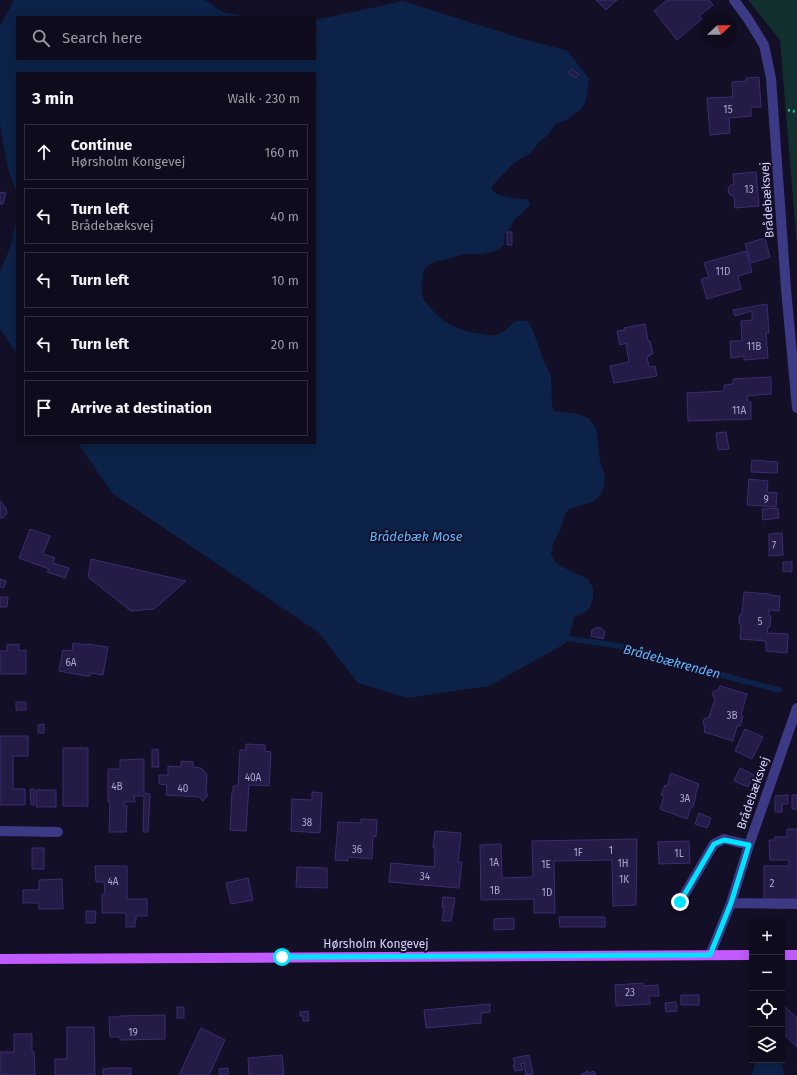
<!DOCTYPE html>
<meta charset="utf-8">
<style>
:root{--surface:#0e0b1c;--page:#1c1929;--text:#f1f3f6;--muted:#9b9ba3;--line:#2e2b3b}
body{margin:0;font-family:"Fira Sans",sans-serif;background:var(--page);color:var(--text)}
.controls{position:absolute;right:12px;bottom:12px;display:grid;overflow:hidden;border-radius:0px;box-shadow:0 2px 10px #0003}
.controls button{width:36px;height:36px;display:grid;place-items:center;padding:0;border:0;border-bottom:1px solid var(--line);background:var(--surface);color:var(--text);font:20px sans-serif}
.compass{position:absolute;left:701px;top:12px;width:36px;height:36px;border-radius:50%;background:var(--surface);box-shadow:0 2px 10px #0003;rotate:68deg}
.stop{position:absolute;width:12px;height:12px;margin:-9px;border:3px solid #00e5ff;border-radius:50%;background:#fff}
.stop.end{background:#00e5ff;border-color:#fff;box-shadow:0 1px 4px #0008}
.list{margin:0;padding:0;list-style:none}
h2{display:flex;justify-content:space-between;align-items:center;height:52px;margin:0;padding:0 16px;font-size:17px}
h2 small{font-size:13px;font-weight:400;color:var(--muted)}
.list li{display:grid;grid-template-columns:26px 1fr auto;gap:12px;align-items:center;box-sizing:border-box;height:56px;margin:0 8px 8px;padding:0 8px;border:1px solid var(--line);border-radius:0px}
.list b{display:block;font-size:15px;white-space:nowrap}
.list p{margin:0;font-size:13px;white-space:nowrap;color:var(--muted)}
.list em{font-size:13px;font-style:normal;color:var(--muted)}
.icon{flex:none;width:22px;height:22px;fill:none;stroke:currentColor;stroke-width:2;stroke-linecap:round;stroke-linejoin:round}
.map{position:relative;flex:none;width:797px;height:1075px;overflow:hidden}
.search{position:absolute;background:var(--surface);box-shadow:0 2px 10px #0003;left:16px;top:16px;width:300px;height:44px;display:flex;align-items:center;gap:10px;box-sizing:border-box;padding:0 14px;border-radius:0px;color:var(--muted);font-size:15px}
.panel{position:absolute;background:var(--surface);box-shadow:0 2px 10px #0003;left:16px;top:72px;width:300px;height:372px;border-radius:0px}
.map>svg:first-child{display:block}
</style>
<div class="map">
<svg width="797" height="1075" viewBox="0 0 797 1075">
<rect width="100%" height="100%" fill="#130f26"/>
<!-- green -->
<path fill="#12302f" d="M748,0H797V247L780,40Z"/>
<!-- water -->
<path fill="#0c2248" d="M14,0H205L223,12L249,17H17V59H315V20L403,1L520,38L568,51L589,79L586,99L584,105L580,110L566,120L555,125L548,135L539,142L531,153L520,159L511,166L492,186C492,189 491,190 494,192C498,197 520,199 527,199L529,201L530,204L529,206L513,221L510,229L505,234L504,245L499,249L492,252L482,254H465L432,263L424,269C422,279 420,290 424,300C426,302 428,305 430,307C442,324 463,332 483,334C487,335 491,336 495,335C511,332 508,318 527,321L532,328L543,359L551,376L552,406L554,411L578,414L588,418L596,428L600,461L605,476L604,486L600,496L592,502L570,509L566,512L560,531L554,540L551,553L555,562L572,572L588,579L593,588V598L590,607L585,612L574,617L568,641L561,646L489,686L407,698L358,683L318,632L112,493L78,443H315V73H17V194L7,166L0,124V26Z
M17,215V354L0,329V272L11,245Z
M758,1060H780L783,1067L784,1075H752L754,1066Z"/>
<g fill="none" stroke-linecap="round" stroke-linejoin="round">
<!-- stream -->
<path stroke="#0c2248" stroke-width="5.5" d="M565,638L620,646L740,680L779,690"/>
</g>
<!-- building -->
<path fill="#241b47" stroke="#3b2d73" d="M596,0H617L606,10Z
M667,0H709L713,5L699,16L702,19L677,40L654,11Z
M571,69L579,74L576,78L568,73Z
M759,77L761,107H751V116L729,118L730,133L710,135L707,98L733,97L732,82L747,81L746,78Z
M756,172L759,206L735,208L734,196H732L729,194L728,188L731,185H734L733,174Z
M0,192L6,193L3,204H0Z
M507,232H512V245H507Z
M765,238L770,257L751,263L745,244Z
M746,251L752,272L738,276L741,289L707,299L701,279L709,277L704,263Z
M767,304L769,333H766L768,358L744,360V356L731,358L730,341H742L741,321L752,320V311L735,316L733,310Z
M645,324L648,341H650L653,354L649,355L650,356L647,357L649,367L655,366L657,376L614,383L610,366L629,362L626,345H628L627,343L620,345L617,331L625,330L624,328Z
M771,377V394L747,396L748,402H751V419L688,421L687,393L724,391V385L733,384V379Z
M726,432L729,449L718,450L716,433Z
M752,460L778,462L777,473L751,472Z
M749,479L768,481L767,492L777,493L776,507L747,505Z
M0,501L6,508L7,514L3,518H0Z
M778,508L779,518L763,520L762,509Z
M30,529L50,536L43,554L55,558L53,563L69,568L65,578L47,572L49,569L19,558Z
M782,533L783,555L769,556V534Z
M91,559L186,581L154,609L131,611L88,577Z
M783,562H792V572L783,571Z
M0,579L6,581L4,588L0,587Z
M744,592L770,594V595L780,596L779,611L769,610V616H771L770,627H768L767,633L788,634L787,653L766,651V641L740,639L741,625L739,623V616L742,613Z
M0,597H8L7,607H0Z
M597,627L601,628L605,632L603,639L591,636L592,630Z
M73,643L87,645L88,644L108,647L103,675L91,673L90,676H86L59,671L63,650L72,651Z
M19,644V651L26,650V674H0V651H7V645Z
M720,686L747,694L741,715L743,716L740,726H737L733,741L704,732L705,727L704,725L703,722L704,719L709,717L715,699L712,694L713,692L719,689Z
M16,702H26V710H16Z
M44,724V733H38V725Z
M745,729L763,737L752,759L735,751Z
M0,736H28V756H13V789H25V805H0Z
M246,744L265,745V751L271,752L269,786L249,785L246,831L230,830L232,792H233V786H238L240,750H246Z
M63,748H88V806H63Z
M158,749L159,767H152V750Z
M144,759V793L150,794L148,832H143L144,796H134L135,802H124V805L127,806L126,832H109L110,802H108V769H120V760Z
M181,761L193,762V767L201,768L207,774L206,792L208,795L203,801L199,797L166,795L167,785L159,784V775H168V766L181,767Z
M740,768L754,775L748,787L734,781Z
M671,773L699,784L695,796H696L693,807H691L687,819L660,809L664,796L661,795L665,785L667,786Z
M30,789H34V805H31Z
M36,790H56V807H36Z
M312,792L322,793L320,833L291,831L292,799L312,800Z
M788,795V804H782V812H775V796Z
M792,795H797V809H792Z
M699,813L711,818L707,828L695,824Z
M361,819L377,820L376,837L373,836L372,859L348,857V861L335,860L338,822L361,823Z
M787,829H797V899H764V866H789V860H770L769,840H774L775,837H787Z
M435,831L461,833L458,862H462L459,888L389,882L391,863L434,867L435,848H433Z
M637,839L636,905L613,906L612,860L554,861L555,913H534V899L481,900L480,845L501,844L502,878L533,877L532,841Z
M689,841L690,863L659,864L658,842Z
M32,848H44V869H32Z
M95,866H127V899H147V916H136V920H135V927H126V913H102V894H105L104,882H96Z
M297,867L327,868V888L296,887Z
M248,878L253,900L231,904L226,883Z
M62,879L63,909H39V903H23V890H39V880Z
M443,897L455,898L451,921H442L444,907H442Z
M86,911H96L95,923H86Z
M559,917H605V927H560Z
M514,918V929L494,930V919Z
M643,983V986L658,985L659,996H649L650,1004L616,1006L615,985Z
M681,995H699V1005H681Z
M676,1002L677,1011L666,1012L665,1003Z
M490,1004V1012L481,1013V1023L426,1028L424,1010Z
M782,1004L797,1018V1047L782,1033Z
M177,1007H184V1018H177Z
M308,1011L309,1021H303V1016H300V1012Z
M165,1015V1039L120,1040V1037H110L109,1017H120L119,1016Z
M67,1027H94L95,1075H55V1059H67Z
M201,1028L225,1040L209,1075H179Z
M14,1034H32V1052H34L35,1075H0V1052H14Z
M282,1055L284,1075H249L248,1058Z
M529,1055L533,1074L526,1075L524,1063L521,1064L523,1070L515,1071L513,1065H515L513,1058Z
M108,1068H131V1075H103V1069H108Z
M228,1068V1075H219V1069Z
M588,1071L589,1073L594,1071L596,1075H580Z"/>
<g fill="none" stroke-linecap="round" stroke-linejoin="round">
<!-- path -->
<path stroke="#2fb8b0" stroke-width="2.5" stroke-dasharray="2 3" stroke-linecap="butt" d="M788,110L797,112"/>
<!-- minor -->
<path stroke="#3d3a85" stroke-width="10" d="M734,0L748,19L764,45L771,78L786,289L797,408
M0,831L58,832
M680,902L714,844L724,839L749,845
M731,903L797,904
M710,955L731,903L749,845L797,708"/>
<!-- major -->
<path stroke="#c25bff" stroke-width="10" d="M782,955H797
M0,959L752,955"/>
</g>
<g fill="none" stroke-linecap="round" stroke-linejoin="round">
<!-- route -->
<path stroke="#00e5ff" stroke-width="5" d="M282,957L710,955L731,903L749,845L724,840L714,844L680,902"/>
</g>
<g text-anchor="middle" stroke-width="4" stroke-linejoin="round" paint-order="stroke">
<!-- number labels -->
<g font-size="10" fill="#aca6d1">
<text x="728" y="113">15</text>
<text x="749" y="193">13</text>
<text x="723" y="275">11D</text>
<text x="754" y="350">11B</text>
<text x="739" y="414">11A</text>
<text x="766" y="503">9</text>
<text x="774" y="549">7</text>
<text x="760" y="625">5</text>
<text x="71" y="666">6A</text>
<text x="732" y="719">3B</text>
<text x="253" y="781">40A</text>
<text x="117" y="790">4B</text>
<text x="183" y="792">40</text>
<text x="685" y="802">3A</text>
<text x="307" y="826">38</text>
<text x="357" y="853">36</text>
<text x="611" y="854">1</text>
<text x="578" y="856">1F</text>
<text x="679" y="857">1L</text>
<text x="494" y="866">1A</text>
<text x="623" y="867">1H</text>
<text x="546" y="868">1E</text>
<text x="425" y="880">34</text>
<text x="624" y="883">1K</text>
<text x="113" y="885">4A</text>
<text x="772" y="887">2</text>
<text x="495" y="894">1B</text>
<text x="547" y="896">1D</text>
<text x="630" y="996">23</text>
<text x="133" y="1036">19</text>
</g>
<!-- street labels -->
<g font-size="12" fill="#d9d4ff" stroke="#130f26">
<text transform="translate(767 200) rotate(-94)" y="4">Brådebæksvej</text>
<text transform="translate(753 793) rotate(-71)" y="4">Brådebæksvej</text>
<text x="376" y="948">Hørsholm Kongevej</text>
</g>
<!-- water labels -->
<g font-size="13" font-style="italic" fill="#62b6ff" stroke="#130f26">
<text x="416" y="541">Brådebæk Mose</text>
<text transform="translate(672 661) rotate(15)" y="5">Brådebækrenden</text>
</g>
</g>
</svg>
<div class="controls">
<button>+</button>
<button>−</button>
<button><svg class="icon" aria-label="locate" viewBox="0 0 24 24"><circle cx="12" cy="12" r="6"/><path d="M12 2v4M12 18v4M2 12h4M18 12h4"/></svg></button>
<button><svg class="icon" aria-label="layers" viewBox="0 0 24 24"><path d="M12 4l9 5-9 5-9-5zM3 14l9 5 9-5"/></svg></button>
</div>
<svg class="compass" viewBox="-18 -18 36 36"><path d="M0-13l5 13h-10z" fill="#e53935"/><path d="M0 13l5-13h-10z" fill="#9b9ba3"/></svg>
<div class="stop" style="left:282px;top:957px"></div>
<div class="stop end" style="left:680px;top:902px"></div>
<div class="search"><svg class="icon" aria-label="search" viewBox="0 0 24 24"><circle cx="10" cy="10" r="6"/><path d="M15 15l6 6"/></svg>Search here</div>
<section class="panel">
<h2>3 min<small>Walk · 230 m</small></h2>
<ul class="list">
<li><svg class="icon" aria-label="ahead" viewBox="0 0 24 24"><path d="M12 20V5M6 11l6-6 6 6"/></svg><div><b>Continue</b><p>Hørsholm Kongevej</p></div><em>160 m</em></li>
<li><svg class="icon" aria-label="left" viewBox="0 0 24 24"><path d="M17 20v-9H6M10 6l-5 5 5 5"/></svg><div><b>Turn left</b><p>Brådebæksvej</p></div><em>40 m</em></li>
<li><svg class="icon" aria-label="left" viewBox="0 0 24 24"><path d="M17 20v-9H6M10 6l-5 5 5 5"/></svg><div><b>Turn left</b></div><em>10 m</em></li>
<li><svg class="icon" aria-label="left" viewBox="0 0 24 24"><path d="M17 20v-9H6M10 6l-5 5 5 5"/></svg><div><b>Turn left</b></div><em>20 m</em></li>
<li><svg class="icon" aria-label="arrive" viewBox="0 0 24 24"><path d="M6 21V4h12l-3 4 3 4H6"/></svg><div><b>Arrive at destination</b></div></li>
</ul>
</section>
</div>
